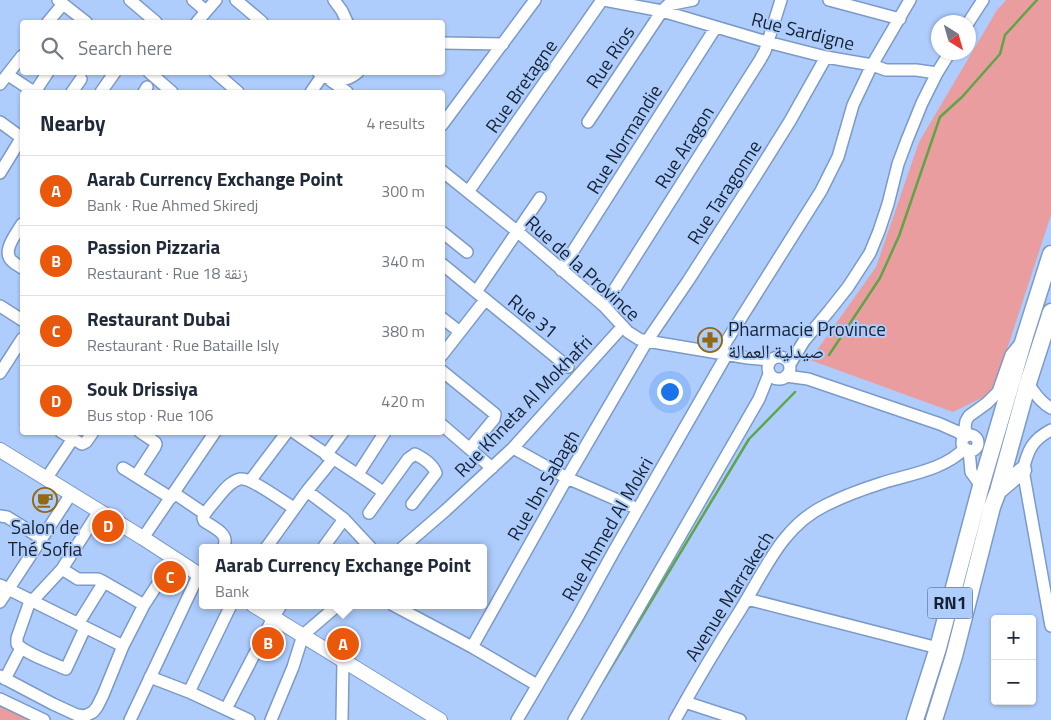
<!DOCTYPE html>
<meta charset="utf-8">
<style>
:root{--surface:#fff;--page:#f6f6f7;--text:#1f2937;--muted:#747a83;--line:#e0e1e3;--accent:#ea580c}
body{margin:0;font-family:"Titillium Web","Noto Naskh Arabic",sans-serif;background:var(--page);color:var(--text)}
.controls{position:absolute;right:15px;bottom:15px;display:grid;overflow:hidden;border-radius:5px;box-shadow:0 1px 4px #0004}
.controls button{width:45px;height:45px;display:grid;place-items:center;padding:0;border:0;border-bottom:1px solid var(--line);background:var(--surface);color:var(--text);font:25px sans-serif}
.compass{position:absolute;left:931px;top:15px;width:45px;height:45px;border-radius:50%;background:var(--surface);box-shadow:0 1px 4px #0004;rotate:143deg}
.you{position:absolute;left:669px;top:391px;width:18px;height:18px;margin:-12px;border:4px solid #fff;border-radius:50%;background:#1a73e8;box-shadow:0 0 0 8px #1a73e833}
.badge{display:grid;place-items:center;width:32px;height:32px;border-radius:50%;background:var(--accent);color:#fff;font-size:16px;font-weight:700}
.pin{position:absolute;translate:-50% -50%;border:2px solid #fff;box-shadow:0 1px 5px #0006}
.popup{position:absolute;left:199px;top:544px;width:288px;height:65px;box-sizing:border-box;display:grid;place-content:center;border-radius:5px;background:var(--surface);filter:drop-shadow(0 1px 4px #0005);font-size:16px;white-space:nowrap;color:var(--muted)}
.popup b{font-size:19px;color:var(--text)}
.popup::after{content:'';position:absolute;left:50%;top:100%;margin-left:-10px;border:10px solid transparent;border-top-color:var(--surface)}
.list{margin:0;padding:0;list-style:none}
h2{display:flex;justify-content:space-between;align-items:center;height:65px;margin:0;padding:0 20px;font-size:21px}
h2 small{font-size:16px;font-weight:400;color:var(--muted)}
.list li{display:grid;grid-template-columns:32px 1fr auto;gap:15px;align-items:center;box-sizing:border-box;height:70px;padding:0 20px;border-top:1px solid var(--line)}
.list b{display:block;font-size:19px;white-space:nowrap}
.list p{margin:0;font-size:16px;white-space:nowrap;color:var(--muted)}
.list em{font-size:16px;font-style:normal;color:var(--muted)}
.icon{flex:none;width:28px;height:28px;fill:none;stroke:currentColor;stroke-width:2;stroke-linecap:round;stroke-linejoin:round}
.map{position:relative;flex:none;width:1051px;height:720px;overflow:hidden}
.search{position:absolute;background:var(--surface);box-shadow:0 1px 4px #0004;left:20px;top:20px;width:425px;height:55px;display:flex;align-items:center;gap:12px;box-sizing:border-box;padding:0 18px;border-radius:5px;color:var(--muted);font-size:19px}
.panel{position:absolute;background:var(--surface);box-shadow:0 1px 4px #0004;left:20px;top:90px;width:425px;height:345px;border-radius:5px}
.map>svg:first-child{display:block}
</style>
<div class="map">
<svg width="1051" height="720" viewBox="0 0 1051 720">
<rect width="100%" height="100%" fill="#aecdfd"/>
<!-- green -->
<path fill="#e99d9e" d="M1006,0H1051V215L993,392L953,412L810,360L876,267L919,142L997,10Z
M0,703L31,720H0Z"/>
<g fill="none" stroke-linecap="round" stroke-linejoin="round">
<!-- stream -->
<path stroke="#5ea548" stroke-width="2.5" d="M829,355L880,278L899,236L940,117L962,97L1000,54L1005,35L1037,0
M603,681L749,439L795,392"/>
<defs>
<path id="minor" d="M58,0L86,22
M130,0L156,22
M193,0L206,11
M236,0L262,22
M334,0L342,11L347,22
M604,0L662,11L767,42L826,57L872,65L886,70H916L937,73
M829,0L900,19
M48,22L63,4
M197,22L216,0
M968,23L983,0
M442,43L503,44
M149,72L172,92
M215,72L238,92
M318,72C330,83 346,83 358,72
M8,75L34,92
M330,80L347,92
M0,84L22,56
M35,92L48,72
M72,92L81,79
M101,92L115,72
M144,92L147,87
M311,92L322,76
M0,122L22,138
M588,122L662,11L668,5L693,0
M442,125L535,0
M442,171L518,232L604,306L628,332L639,339L647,341L748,358L771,360
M0,173L22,137
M468,192L602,0
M22,224C17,233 1,251 12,261C15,264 19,266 22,268
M442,232L467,252
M442,264L568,367
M561,270L716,27
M476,292L540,198
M0,306L22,320
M604,306L760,60L765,51L781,0
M442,318L460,332
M719,353L821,191L838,157L853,105L872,65L910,0
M442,355L485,300
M768 368a11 11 0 1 1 22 0a11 11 0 1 1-22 0Z
M790,364L804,341L829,311L848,287L870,253L879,231L888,204L898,164L907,140L922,103L937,73L950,52
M442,371L495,414L494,419L470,448
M0,373L22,339
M786,376L808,379L940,424L958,432L965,437
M1028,383C1034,393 1041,403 1051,408
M442,425L492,468
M1051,430C1032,440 1028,450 1023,470L1051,626
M61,432L82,444L86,442L93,432
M294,432C323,453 354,471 383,492
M962 443a8 8 0 1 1 16 0a8 8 0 1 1-16 0Z
M967,436L965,427L966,421L969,416L987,403L998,392L1011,355L1020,344
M513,448L567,478L638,509
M969,450L971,472L981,486
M326,455L343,432
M123,468L171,498
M358,474L385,432
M136,476L155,447L156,444L155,442L140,432
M46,479L72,440
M250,481L287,432
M307,491L344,519L371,548
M174,493L205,514
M369,513L408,459L415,454C423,458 433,465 436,473L412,504
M0,516L7,517L41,538
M143,538L215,432
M223,548C231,534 214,528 204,521L203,518C206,510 214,503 219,496C224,490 231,481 240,479C251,477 283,502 294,508
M266,548L307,491L333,459
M323,548L344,519
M402,548L446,510L513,448L623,326
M62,569L78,579H98L104,582L144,605
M0,585L123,646
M747,599L938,648
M0,602L71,494
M393,605L472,647L537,685
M78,624L104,582
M85,628L66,669C53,663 26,654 17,644V638L30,601L36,597L62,569L99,511
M472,647L567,478L647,341L688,281L755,177L790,121L826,57
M0,676L53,704L77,715L85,716L93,712L97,707L103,695L123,646L144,605L174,559
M150,677L189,692L249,720
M5,679L21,648
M189,692L231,605
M0,699L44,720
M685,702L740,720
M226,709L273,618L281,605
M130,720L199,574
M271,720L293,667L303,635L338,605
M342,720L343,661
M517,720L577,618L614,551L727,354
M574,720L759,399L769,374
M675,720C696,682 718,645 741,609C765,570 782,526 826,505C844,496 863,489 882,483C910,474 944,470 965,448"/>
<path id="major" d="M0,450L143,538L203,577
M253,605L440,720"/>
<path id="highway" d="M998,491L1023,470
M915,720L938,648L981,486L1025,336L1051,254
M934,720L954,656L992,507L998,491L1028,383L1051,312"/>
</defs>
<!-- minor casing -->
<use href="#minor" stroke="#7c9ac7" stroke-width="14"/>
<!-- major casing -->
<use href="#major" stroke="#7c9ac7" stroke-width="16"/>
<!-- highway casing -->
<use href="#highway" stroke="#7c9ac7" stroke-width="19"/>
<!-- minor -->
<use href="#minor" stroke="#fff" stroke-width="11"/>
<!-- major -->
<use href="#major" stroke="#fff" stroke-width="14"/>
<!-- highway -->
<use href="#highway" stroke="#fff" stroke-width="16"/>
</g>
<!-- icons -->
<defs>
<symbol id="pharmacy-ring" viewBox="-11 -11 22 22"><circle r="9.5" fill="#aecdfd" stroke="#936812" stroke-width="1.5"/><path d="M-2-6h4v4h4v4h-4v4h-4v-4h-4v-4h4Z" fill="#936812"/></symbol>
<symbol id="cafe-ring" viewBox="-11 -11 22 22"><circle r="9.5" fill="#aecdfd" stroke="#936812" stroke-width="1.5"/><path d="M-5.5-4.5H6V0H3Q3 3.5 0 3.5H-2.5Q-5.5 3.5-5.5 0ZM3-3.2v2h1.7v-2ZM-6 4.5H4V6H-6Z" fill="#936812"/></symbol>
</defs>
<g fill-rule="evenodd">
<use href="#pharmacy-ring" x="696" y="326" width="28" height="28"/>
<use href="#cafe-ring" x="31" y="486" width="28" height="28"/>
</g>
<g text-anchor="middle" stroke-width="4" stroke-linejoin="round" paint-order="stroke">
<!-- shield labels -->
<rect fill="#aecdfd" stroke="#445570" stroke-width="1" x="927.5" y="587.5" width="45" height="31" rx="4"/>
<g font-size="18" font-weight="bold" fill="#162233">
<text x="950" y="609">RN1</text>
</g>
<!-- street labels -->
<g font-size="19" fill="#162233" stroke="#aecdfd">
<text transform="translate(803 31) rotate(14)" y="7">Rue Sardigne</text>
<text transform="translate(610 57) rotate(-56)" y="7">Rue Rios</text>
<text transform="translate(521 86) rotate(-55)" y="7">Rue Bretagne</text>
<text transform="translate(624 139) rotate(-58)" y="7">Rue Normandie</text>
<text transform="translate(684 147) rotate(-58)" y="7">Rue Aragon</text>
<text transform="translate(724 192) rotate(-57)" y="7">Rue Taragonne</text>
<text transform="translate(583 268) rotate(42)" y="7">Rue de la Province</text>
<text transform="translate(533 316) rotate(39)" y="7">Rue 31</text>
<text transform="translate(523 406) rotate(-46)" y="7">Rue Khneta Al Mokhafri</text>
<text transform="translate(543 485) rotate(-60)" y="7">Rue Ibn Sabagh</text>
<text transform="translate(607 529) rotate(-60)" y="7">Rue Ahmed Al Mokri</text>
<text transform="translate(729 596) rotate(-58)" y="7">Avenue Marrakech</text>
</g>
<!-- poi labels -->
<g font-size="19" fill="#162233" stroke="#aecdfd" text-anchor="start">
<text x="728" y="336">Pharmacie Province<tspan x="728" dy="22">صيدلية العمالة</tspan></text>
<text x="45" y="534" text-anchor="middle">Salon de<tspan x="45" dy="22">Thé Sofia</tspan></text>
</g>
</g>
</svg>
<div class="controls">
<button>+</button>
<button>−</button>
</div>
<svg class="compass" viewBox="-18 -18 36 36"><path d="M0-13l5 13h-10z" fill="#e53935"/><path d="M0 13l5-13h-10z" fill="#747a83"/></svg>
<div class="you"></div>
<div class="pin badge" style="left:343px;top:644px">A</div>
<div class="popup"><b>Aarab Currency Exchange Point</b>Bank</div>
<div class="pin badge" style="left:268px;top:643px">B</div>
<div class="pin badge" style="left:170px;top:577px">C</div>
<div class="pin badge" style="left:108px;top:526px">D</div>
<div class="search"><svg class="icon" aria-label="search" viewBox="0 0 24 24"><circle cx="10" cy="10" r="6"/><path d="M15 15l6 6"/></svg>Search here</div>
<section class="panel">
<h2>Nearby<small>4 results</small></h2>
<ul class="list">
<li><span class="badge">A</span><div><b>Aarab Currency Exchange Point</b><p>Bank · Rue Ahmed Skiredj</p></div><em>300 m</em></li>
<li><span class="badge">B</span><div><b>Passion Pizzaria</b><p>Restaurant · Rue 18 زنقة</p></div><em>340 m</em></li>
<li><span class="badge">C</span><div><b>Restaurant Dubai</b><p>Restaurant · Rue Bataille Isly</p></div><em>380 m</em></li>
<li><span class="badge">D</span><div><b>Souk Drissiya</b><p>Bus stop · Rue 106</p></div><em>420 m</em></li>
</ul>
</section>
</div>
